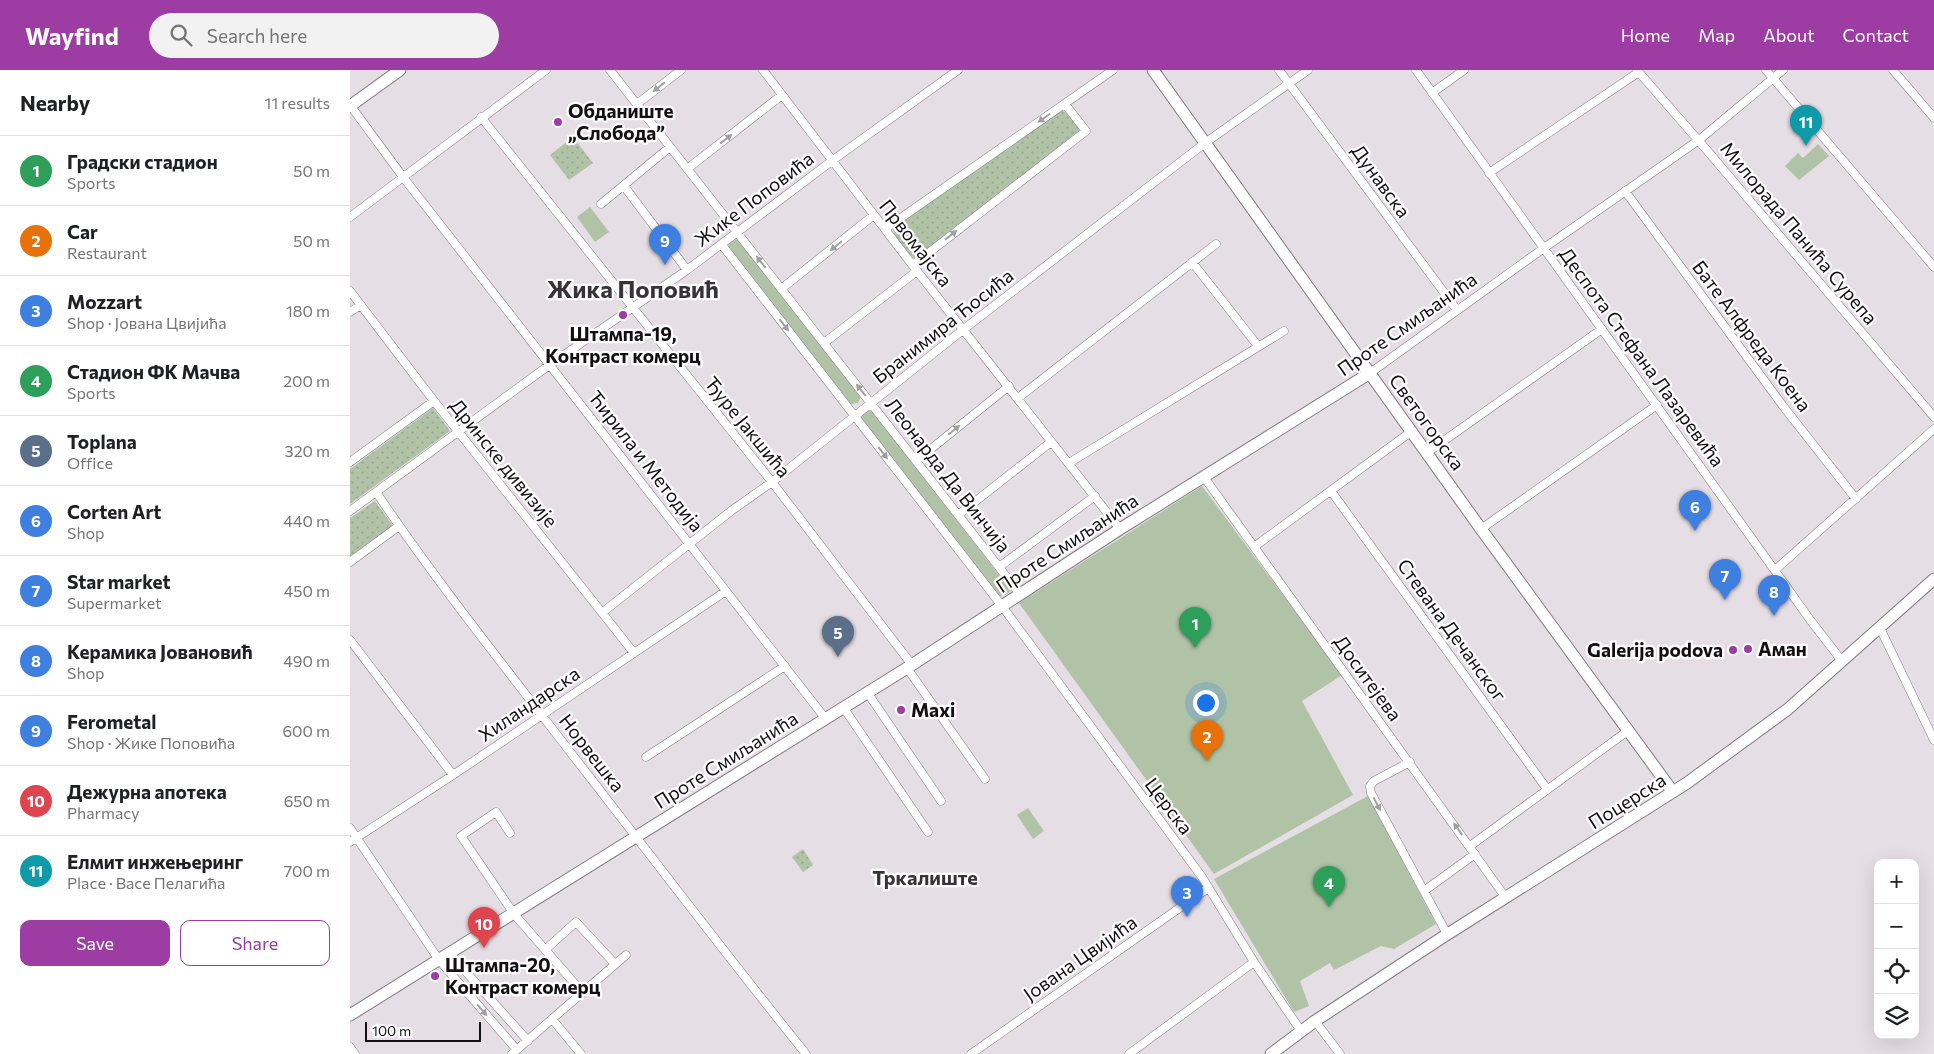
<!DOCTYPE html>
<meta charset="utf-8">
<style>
:root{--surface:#fff;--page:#f2f2f2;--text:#202124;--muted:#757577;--line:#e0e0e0;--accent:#9d3ca3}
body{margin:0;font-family:Commissioner,sans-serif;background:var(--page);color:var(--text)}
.controls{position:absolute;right:15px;bottom:15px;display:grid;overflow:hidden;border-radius:10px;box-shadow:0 5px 20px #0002}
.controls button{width:45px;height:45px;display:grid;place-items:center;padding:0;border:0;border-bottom:1px solid var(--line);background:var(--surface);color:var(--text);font:25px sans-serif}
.scale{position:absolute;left:15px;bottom:12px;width:116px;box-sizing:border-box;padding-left:5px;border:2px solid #120f11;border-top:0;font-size:14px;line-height:18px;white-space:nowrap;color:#120f11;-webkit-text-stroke:4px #fff;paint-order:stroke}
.you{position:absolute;left:855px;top:632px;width:18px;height:18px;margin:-12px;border:4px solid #fff;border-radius:50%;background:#1a73e8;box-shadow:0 0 0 8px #1a73e833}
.badge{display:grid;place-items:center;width:32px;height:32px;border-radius:50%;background:var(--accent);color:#fff;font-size:16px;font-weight:700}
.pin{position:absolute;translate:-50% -41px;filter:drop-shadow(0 1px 2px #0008)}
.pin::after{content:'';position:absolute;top:26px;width:18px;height:15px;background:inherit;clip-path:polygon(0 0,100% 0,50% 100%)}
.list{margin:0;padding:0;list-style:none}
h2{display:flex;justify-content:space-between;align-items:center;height:65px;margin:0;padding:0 20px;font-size:21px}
h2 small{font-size:16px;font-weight:400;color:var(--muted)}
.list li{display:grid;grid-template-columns:32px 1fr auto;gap:15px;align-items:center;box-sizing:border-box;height:70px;padding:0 20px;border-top:1px solid var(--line)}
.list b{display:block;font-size:19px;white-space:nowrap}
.list p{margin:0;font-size:16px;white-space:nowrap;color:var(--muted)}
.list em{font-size:16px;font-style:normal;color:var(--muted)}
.actions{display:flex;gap:10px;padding:15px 20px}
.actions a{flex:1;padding:11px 0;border:1px solid var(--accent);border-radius:10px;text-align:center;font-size:18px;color:var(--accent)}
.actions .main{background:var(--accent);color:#fff}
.icon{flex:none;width:28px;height:28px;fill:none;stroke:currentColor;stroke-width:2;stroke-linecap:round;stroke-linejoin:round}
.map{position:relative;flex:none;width:1584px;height:984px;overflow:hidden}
header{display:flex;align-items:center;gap:30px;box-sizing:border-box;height:70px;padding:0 25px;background:var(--accent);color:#fff}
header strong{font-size:24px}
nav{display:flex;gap:28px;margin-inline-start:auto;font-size:18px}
.search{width:350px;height:45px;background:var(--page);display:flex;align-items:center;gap:12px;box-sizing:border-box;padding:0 18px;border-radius:28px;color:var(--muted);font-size:19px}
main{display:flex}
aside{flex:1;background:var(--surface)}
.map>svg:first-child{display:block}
</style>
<header>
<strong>Wayfind</strong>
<div class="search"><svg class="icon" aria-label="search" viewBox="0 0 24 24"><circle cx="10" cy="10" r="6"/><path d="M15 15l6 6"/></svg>Search here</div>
<nav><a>Home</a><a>Map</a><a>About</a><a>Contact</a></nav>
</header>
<main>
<aside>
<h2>Nearby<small>11 results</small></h2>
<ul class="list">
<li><span class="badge" style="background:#2e9e5b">1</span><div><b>Градски стадион</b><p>Sports</p></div><em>50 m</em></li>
<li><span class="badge" style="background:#e8710a">2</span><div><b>Car</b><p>Restaurant</p></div><em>50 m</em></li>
<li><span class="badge" style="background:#3f7fe0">3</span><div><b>Mozzart</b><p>Shop · Јована Цвијића</p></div><em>180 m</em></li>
<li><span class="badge" style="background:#2e9e5b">4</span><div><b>Стадион ФК Мачва</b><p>Sports</p></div><em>200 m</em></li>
<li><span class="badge" style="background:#5c6f8a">5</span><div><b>Toplana</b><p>Office</p></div><em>320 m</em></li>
<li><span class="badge" style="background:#3f7fe0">6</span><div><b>Corten Art</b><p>Shop</p></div><em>440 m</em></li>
<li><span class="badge" style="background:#3f7fe0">7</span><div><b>Star market</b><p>Supermarket</p></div><em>450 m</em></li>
<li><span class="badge" style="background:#3f7fe0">8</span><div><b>Керамика Јовановић</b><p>Shop</p></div><em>490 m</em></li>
<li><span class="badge" style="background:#3f7fe0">9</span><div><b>Ferometal</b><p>Shop · Жике Поповића</p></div><em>600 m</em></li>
<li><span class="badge" style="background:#e0444e">10</span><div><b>Дежурна апотека</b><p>Pharmacy</p></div><em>650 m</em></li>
<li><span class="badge" style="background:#0f9aa8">11</span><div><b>Елмит инжењеринг</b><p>Place · Васе Пелагића</p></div><em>700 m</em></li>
</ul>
<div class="actions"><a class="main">Save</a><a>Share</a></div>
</aside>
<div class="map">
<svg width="1584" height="984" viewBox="0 0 1584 984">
<defs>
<pattern id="park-dots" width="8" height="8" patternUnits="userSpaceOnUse" patternTransform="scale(1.25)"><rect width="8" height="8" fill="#b1c3a6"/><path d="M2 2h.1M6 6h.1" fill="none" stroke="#97a68e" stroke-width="1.8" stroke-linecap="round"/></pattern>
</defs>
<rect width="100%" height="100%" fill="#e5dee4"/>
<!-- green -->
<path fill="#b1c3a6" d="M1468,74L1479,86L1449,110L1435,96L1448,83L1453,88Z
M240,137L259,162L245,172L227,147Z
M385,169L389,170L511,326L508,333L500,334L378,178L379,172Z
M518,340L522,341L659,518L660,522L655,525L649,526L510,348V346Z
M852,416L992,605L952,631L1003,725L864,804L669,533Z
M1018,726L1086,854L1044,879L1031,876L984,900L980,893L950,911L959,936L944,942L864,809Z
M678,738L694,761L683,769L667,745Z"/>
<!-- park -->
<path fill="url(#park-dots)" d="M709,40L715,42L730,59L729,62L567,189C558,187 542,166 543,157Z
M223,67L243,93L219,110L200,85Z
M83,338L100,361L0,434V399Z
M25,431L43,456L0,487V448Z
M453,779L463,795L453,802L442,787Z"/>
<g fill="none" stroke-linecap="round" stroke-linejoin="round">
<defs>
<path id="street" d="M260,0L670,524
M413,0L567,201L770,459
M929,0L1107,240
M1066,0L1461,551L1492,591
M1287,0L1355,78L1584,347
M1416,0L1584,197
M1543,0L1584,48
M1082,23L1114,0
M287,34L331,0
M0,35L53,107L475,648
M131,47L422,412L562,595
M337,99L432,25
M1139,103L1289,2
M274,116L337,200
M1275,121L1433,336L1506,429
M251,134L320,77
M0,147L196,0
M535,159L763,0
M372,175L652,536L852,807L904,892L951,961
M842,192L908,276
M563,195L736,61L715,34
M431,219L524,145
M0,221L84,331L284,583
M0,242L11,235
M474,273L567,201
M1020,303L1194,178L1349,70L1433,0
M668,328L866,174
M1078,382L1252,259
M566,391L659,316
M0,392L84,331
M719,393L934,261
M854,407L1156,828
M981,421L1197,719
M26,422C86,511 155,597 221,683C299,783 376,885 456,984
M0,441L198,296L337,200L483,90L608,0
M608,445L701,372
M1131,459L1307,335
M904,477L1062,361
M0,492L49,456
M649,497L745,426
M1425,500L1584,359
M253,542L381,441L422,412L614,259L855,73L958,0
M1530,558L1584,670
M0,570L103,705
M557,598L635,709
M517,622L591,731
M493,637L578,762
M296,687L435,596
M1060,692L1024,711L1020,716L1021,723L1097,864
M0,758L89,890L167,980
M160,763L146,742L111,766L164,844L232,922
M0,772L103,705L376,521
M1120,776L1279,660
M1074,821L1125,784
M195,880L226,852L265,894
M99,883L178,971
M965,951L990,984
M0,977L5,984
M162,984L202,949
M231,984L202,949L276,885
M621,984L858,818
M779,984L904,892"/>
<path id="secondary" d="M803,0L1131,459L1323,722
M0,36L50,0
M0,945L557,598L770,459L1020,303
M921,984L965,951L1093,867L1337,713L1438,639L1584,509"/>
</defs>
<!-- street casing -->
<use href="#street" stroke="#817b81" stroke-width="9"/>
<!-- secondary casing -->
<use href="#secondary" stroke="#817b81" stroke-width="13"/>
<!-- street -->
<use href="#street" stroke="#fff" stroke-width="8"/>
<!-- secondary -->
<use href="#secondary" stroke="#fff" stroke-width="11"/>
</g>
<!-- one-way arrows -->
<defs><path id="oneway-solid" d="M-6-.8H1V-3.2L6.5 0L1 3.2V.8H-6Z" transform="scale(1.25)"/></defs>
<g fill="#a09fa0">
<use href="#oneway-solid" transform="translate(309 17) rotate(142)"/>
<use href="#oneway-solid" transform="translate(694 48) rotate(145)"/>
<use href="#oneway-solid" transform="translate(376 69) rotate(-38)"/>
<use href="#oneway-solid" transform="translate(601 165) rotate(-38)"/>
<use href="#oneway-solid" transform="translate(486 176) rotate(141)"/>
<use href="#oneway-solid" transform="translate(411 192) rotate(-128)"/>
<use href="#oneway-solid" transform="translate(434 255) rotate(52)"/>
<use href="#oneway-solid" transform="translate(511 320) rotate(-128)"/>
<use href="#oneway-solid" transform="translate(604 360) rotate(-39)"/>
<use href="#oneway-solid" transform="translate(533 383) rotate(52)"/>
<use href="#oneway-solid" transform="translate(1027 734) rotate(62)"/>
<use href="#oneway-solid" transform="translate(1108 759) rotate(-126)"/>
<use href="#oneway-solid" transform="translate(132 940) rotate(49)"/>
</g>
<!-- markers -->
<g fill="#9d3ca3" stroke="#fff" stroke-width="2">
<circle cx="208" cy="52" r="5"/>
<circle cx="273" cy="245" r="5"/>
<circle cx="1398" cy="579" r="5"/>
<circle cx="1383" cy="580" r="5"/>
<circle cx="551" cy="640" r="5"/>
<circle cx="85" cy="906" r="5"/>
</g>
<g text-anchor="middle" stroke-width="4.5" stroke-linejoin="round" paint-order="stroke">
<!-- poi labels -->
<g font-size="19" font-weight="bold" fill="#120f11" stroke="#fff" text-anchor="start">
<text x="218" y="48">Обданиште<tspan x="218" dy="22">„Слобода”</tspan></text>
<text x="273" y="271" text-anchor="middle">Штампа-19,<tspan x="273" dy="22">Контраст комерц</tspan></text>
<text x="1408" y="586">Аман</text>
<text x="1373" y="587" text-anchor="end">Galerija podova</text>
<text x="561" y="647">Maxi</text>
<text x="95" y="902">Штампа-20,<tspan x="95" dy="22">Контраст комерц</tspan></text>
</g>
<!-- street labels -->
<g font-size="19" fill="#120f11" stroke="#fff">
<text transform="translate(1031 111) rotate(54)" y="7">Дунавска</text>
<text transform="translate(404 129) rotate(-37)" y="7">Жике Поповића</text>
<text transform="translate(1449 163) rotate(50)" y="7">Милорада Панића Сурепа</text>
<text transform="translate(566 173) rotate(52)" y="7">Првомајска</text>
<text transform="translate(1057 254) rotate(-35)" y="7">Проте Смиљанића</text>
<text transform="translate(593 256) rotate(-38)" y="7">Бранимира Ћосића</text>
<text transform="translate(1402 266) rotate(53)" y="7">Бате Алфреда Коена</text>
<text transform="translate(1292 287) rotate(54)" y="7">Деспота Стефана Лазаревића</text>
<text transform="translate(1077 352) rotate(54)" y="7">Светогорска</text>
<text transform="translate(398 357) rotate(51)" y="7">Ђуре Јакшића</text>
<text transform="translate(296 391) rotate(52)" y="7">Ћирила и Методија</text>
<text transform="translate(154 393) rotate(51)" y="7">Дринске дивизије</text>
<text transform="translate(598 405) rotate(52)" y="7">Леонарда Да Винчија</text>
<text transform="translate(717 473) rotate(-33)" y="7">Проте Смиљанића</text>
<text transform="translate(1102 560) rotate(54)" y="7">Стевана Дечанског</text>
<text transform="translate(1018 608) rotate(54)" y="7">Доситејева</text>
<text transform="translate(179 634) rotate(-34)" y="7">Хиландарска</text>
<text transform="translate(242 683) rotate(52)" y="7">Норвешка</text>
<text transform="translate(376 690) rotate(-32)" y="7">Проте Смиљанића</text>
<text transform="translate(1277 731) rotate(-32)" y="7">Поцерска</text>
<text transform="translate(819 736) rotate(53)" y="7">Церска</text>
<text transform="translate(730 888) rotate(-35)" y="7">Јована Цвијића</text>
</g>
<!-- neighbourhood labels -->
<g font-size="20" font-weight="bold" fill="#383337" stroke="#fff">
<text x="575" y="815">Тркалиште</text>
</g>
<!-- district labels -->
<g font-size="24" font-weight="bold" fill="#383337" stroke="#fff">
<text x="283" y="228">Жика Поповић</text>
</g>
</g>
</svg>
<div class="controls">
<button>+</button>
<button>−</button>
<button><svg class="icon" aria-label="locate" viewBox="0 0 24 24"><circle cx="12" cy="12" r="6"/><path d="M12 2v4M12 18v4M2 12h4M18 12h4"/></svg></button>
<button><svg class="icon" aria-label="layers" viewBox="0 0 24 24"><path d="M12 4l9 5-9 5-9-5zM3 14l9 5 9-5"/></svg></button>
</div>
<div class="scale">100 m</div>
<div class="you"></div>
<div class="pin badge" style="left:845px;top:578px;background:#2e9e5b">1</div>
<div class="pin badge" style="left:857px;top:691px;background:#e8710a">2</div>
<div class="pin badge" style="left:837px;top:847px;background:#3f7fe0">3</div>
<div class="pin badge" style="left:979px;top:837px;background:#2e9e5b">4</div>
<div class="pin badge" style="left:488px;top:587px;background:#5c6f8a">5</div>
<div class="pin badge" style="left:1345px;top:461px;background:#3f7fe0">6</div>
<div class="pin badge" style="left:1375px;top:530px;background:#3f7fe0">7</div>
<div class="pin badge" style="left:1424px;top:546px;background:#3f7fe0">8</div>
<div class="pin badge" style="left:315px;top:195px;background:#3f7fe0">9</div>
<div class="pin badge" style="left:134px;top:878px;background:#e0444e">10</div>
<div class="pin badge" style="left:1456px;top:76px;background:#0f9aa8">11</div>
</div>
</main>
